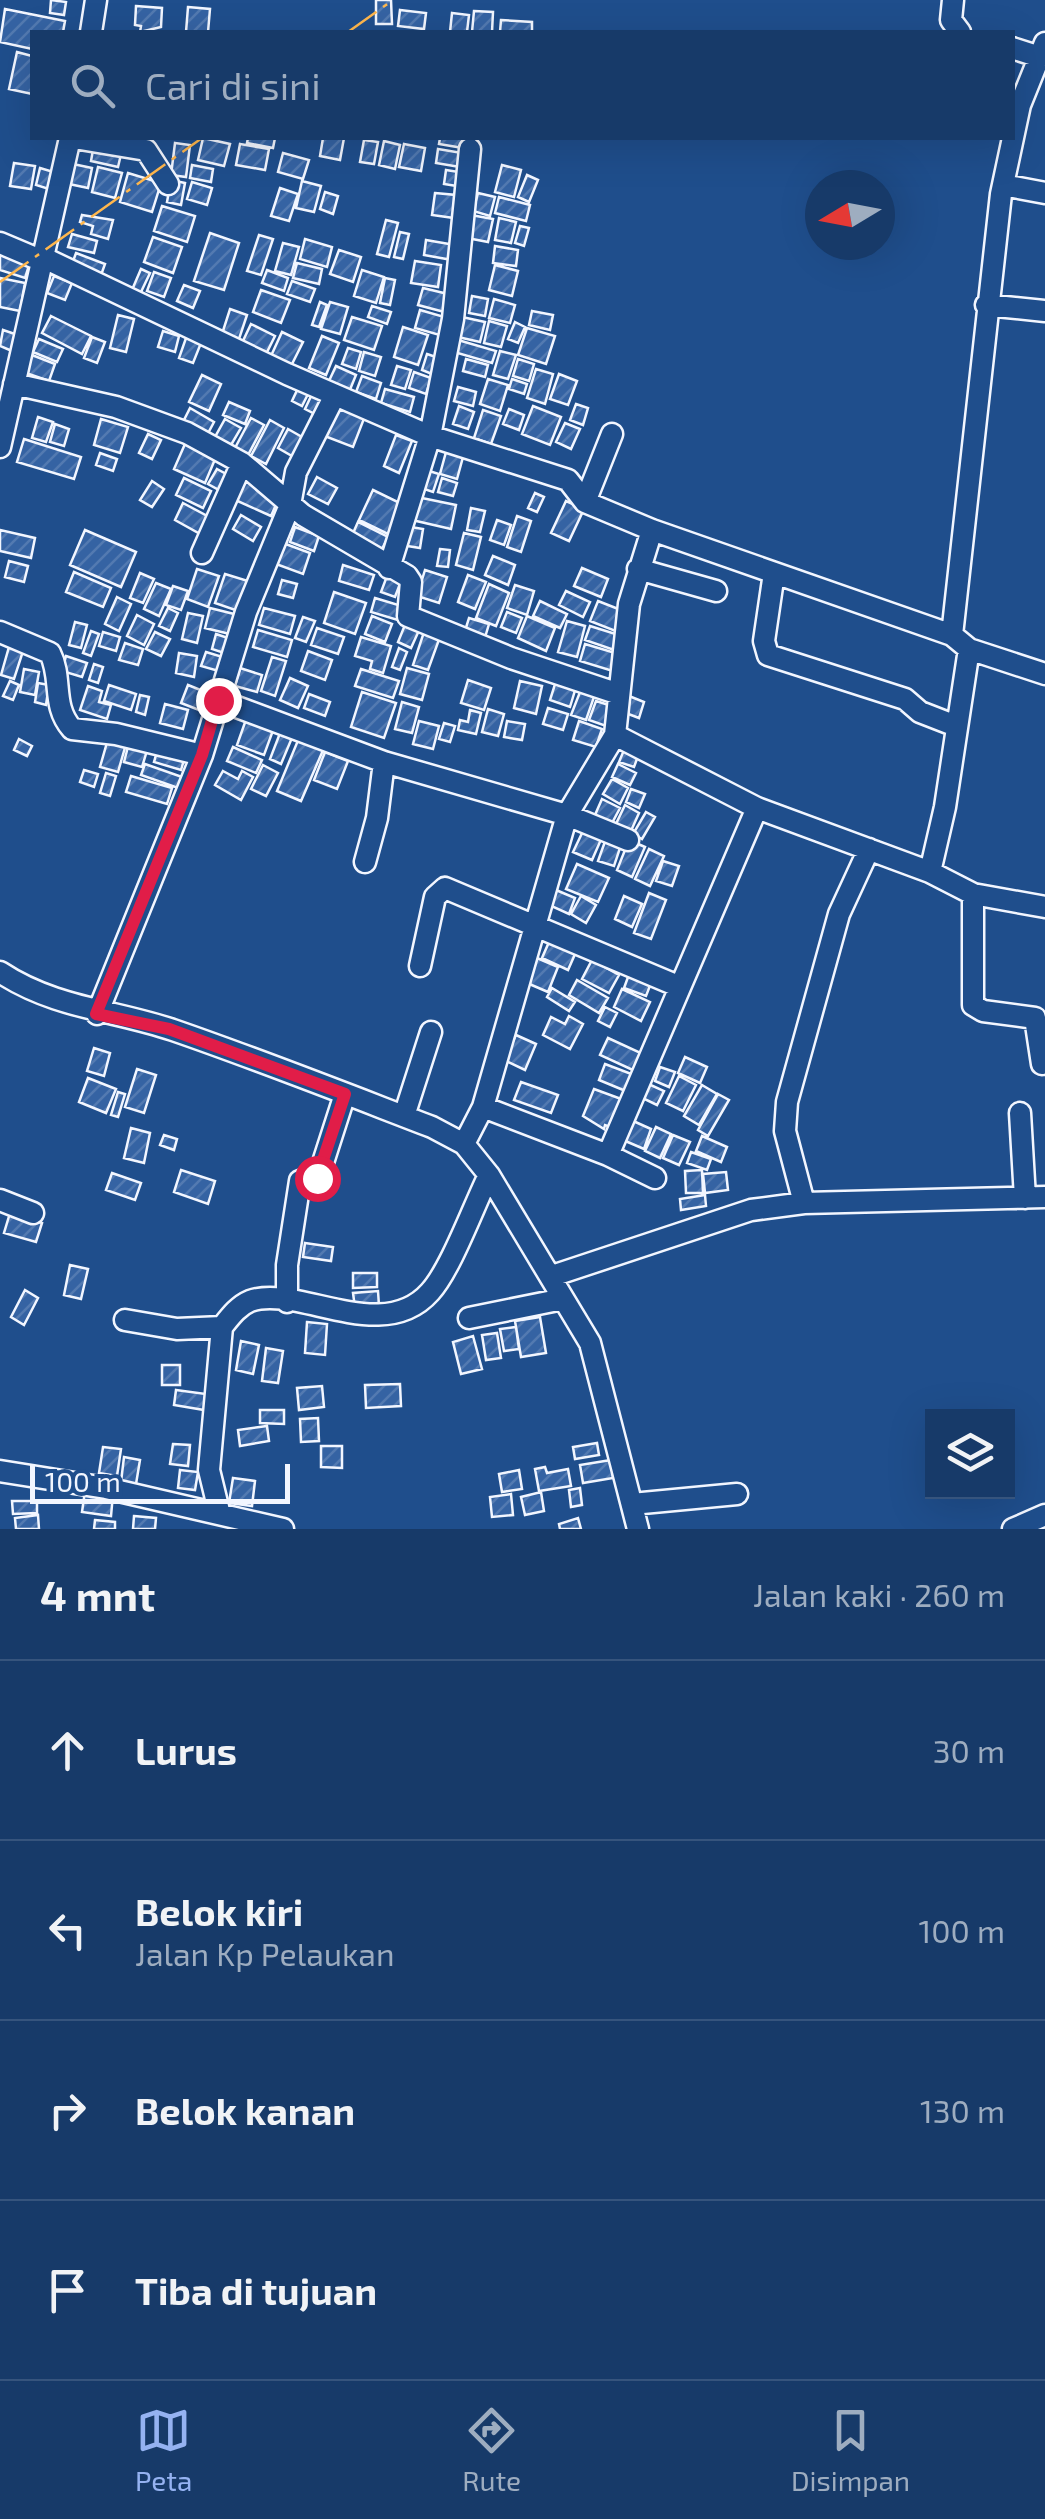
<!DOCTYPE html>
<html lang="id">
<meta charset="utf-8">
<style>
:root{--surface:#173a69;--page:#20416f;--text:#f1f3f6;--muted:#9eadc0;--line:#36547d;--accent:#95b2f1}
body{margin:0;font-family:"Exo 2",sans-serif;background:var(--page);color:var(--text)}
.controls{position:absolute;right:30px;bottom:30px;display:grid;overflow:hidden;border-radius:0px;box-shadow:0 10px 40px #0002}
.controls button{width:90px;height:90px;display:grid;place-items:center;padding:0;border:0;border-bottom:2px solid var(--line);background:var(--surface);color:var(--text);font:50px sans-serif}
.compass{position:absolute;left:805px;top:170px;width:90px;height:90px;border-radius:50%;background:var(--surface);box-shadow:0 10px 40px #0002;rotate:260deg}
.scale{position:absolute;left:30px;bottom:25px;width:260px;box-sizing:border-box;padding-left:10px;border:5px solid #f2f6ff;border-top:0;font-size:28px;line-height:35px;white-space:nowrap;color:#f2f6ff;-webkit-text-stroke:8px #1f4e8c;paint-order:stroke}
.stop{position:absolute;width:30px;height:30px;margin:-22px;border:8px solid #e11d48;border-radius:50%;background:#fff}
.stop.end{background:#e11d48;border-color:#fff;box-shadow:0 2px 10px #0008}
.list{margin:0;padding:0;list-style:none}
h2{display:flex;justify-content:space-between;align-items:center;height:130px;margin:0;padding:0 40px;font-size:42px}
h2 small{font-size:32px;font-weight:400;color:var(--muted)}
.list li{display:grid;grid-template-columns:65px 1fr auto;gap:30px;align-items:center;box-sizing:border-box;height:180px;padding:0 40px;border-top:2px solid var(--line)}
.list b{display:block;font-size:38px;white-space:nowrap}
.list p{margin:0;font-size:32px;white-space:nowrap;color:var(--muted)}
.list em{font-size:32px;font-style:normal;color:var(--muted)}
.icon{flex:none;width:55px;height:55px;fill:none;stroke:currentColor;stroke-width:2;stroke-linecap:round;stroke-linejoin:round}
.map{position:relative;flex:none;width:1045px;height:1529px;overflow:hidden}
.search{position:absolute;background:var(--surface);box-shadow:0 10px 40px #0002;left:30px;right:30px;top:30px;height:110px;display:flex;align-items:center;gap:25px;box-sizing:border-box;padding:0 35px;border-radius:0px;color:var(--muted);font-size:38px}
.sheet{height:850px;background:var(--surface)}
nav{display:flex;justify-content:space-around;align-items:center;box-sizing:border-box;height:140px;border-top:2px solid var(--line);background:var(--surface);font-size:28px;color:var(--muted)}
nav a{display:grid;justify-items:center;gap:5px}
nav .on{color:var(--accent)}
.map>svg:first-child{display:block}
</style>
<div class="map">
<svg width="1045" height="1529" viewBox="0 0 1045 1529">
<defs>
<pattern id="building-hatch" width="6" height="6" patternUnits="userSpaceOnUse" patternTransform="scale(2.5)"><rect width="6" height="6" fill="#3563a3"/><path d="M-1 1l2-2M0 6l6-6M5 7l2-2" fill="none" stroke="#537ab1"/></pattern>
</defs>
<rect width="100%" height="100%" fill="#1f4e8c"/>
<!-- building -->
<path fill="url(#building-hatch)" stroke="#f2f6ff" stroke-width="2.5" d="M51,0L66,2L64,15L50,13Z
M376,0H391L392,24H376Z
M136,6L162,8L161,27L140,32L141,26L135,25Z
M188,7L210,9L208,32H186Z
M5,9L65,21L63,32H32V49L0,42Z
M400,10L426,13L424,29L398,26Z
M474,11L493,12L492,32H472Z
M452,13L469,15L467,32H450Z
M501,20L532,22V32H500Z
M17,52L32,56V94L9,89Z
M203,138L230,144L224,166L198,160Z
M248,138H275L273,148L247,143Z
M323,138H344L340,160L320,156Z
M440,138H465L463,148L439,144Z
M364,140L378,142L374,164L360,162Z
M384,141L400,145L395,169L379,165Z
M175,143L190,145L186,177L171,175Z
M94,144L122,150L118,167L91,161Z
M240,144L269,149L265,170L236,165Z
M404,144L425,148L421,171L399,167Z
M438,149L468,154L466,168L436,163Z
M283,153L309,160L303,179L278,172Z
M14,163L35,166L31,189L10,186Z
M73,164L92,168L88,188L69,184Z
M192,165L213,169L211,182L190,178Z
M502,165L521,170L514,197L495,192Z
M98,167L122,173L115,198L92,192Z
M40,168L57,173L52,190L36,185Z
M446,170L465,173L463,187L444,184Z
M128,173L161,183L152,212L120,202Z
M527,175L538,180L529,202L518,197Z
M171,180L185,183L181,205L167,202Z
M302,181L321,186L314,212L296,208Z
M192,182L212,188L207,205L187,199Z
M280,188L298,194L289,221L271,216Z
M325,192L338,196L333,214L320,209Z
M435,193L456,195L454,218L432,215Z
M478,193L495,197L490,216L473,211Z
M499,197L530,205L526,221L495,213Z
M162,206L195,216L187,242L154,231Z
M82,215L113,220L108,239L91,234L93,226L80,222Z
M471,215L493,219L488,242L467,238Z
M499,218L516,222L511,243L495,240Z
M386,220L398,223L389,257L377,254Z
M520,226L529,228L524,246L515,243Z
M400,232L409,234L403,259L394,257Z
M210,233L239,243L224,290L194,281Z
M72,234L97,241L94,253L68,247Z
M259,235L273,239L261,275L247,271Z
M153,237L182,247L173,273L144,262Z
M305,239L332,247L327,267L300,259Z
M426,240L455,245L452,260L424,255Z
M283,243L299,247L291,275L275,271Z
M495,246L518,250L516,266L493,263Z
M339,250L361,257L353,282L330,274Z
M0,252L30,262L25,278L0,270Z
M76,253L105,264L100,278L71,267Z
M415,261L441,265L438,287L411,283Z
M297,263L322,269L319,284L293,278Z
M495,265L518,271L512,296L489,290Z
M141,269L150,273L140,294L132,290Z
M267,270L288,278L284,291L262,283Z
M362,270L384,277L376,303L354,296Z
M154,272L171,278L164,297L147,291Z
M54,276L72,283L65,300L47,293Z
M0,278L25,283L20,311L0,307Z
M385,278L395,280L390,305L380,303Z
M292,281L315,289L310,302L287,294Z
M184,285L200,291L193,308L177,301Z
M423,288L452,295L448,313L418,305Z
M261,290L290,300L281,323L253,312Z
M472,296L488,299L485,316L469,313Z
M494,299L515,305L510,323L489,318Z
M320,302L327,305L319,327L312,325Z
M330,302L348,307L340,334L321,329Z
M372,306L391,312L387,324L368,317Z
M230,309L247,315L239,339L222,334Z
M420,310L448,318L443,336L415,328Z
M532,311L553,315L550,330L529,325Z
M118,315L134,319L126,352L110,348Z
M51,316L91,336L82,354L42,333Z
M352,317L382,326L374,350L344,340Z
M462,317L485,322L480,342L458,337Z
M489,321L507,326L501,347L484,343Z
M515,322L525,327L518,343L508,339Z
M251,324L275,336L266,354L242,343Z
M403,327L428,335L418,365L394,357Z
M527,328L555,336L546,364L518,355Z
M3,330L18,335L12,351L0,346Z
M163,331L179,336L175,352L158,347Z
M282,332L303,342L291,366L271,356Z
M322,336L339,343L326,375L309,368Z
M92,337L105,342L97,363L84,358Z
M186,338L201,343L193,363L179,358Z
M39,339L63,349L57,362L33,352Z
M458,340L496,351L492,363L454,352Z
M348,348L361,352L356,369L342,364Z
M500,351L516,355L508,379L493,375Z
M364,352L381,357L375,376L359,371Z
M427,354L442,359L437,376L422,370Z
M32,355L55,364L49,381L26,373Z
M466,359L488,365L485,377L463,371Z
M518,359L534,364L529,381L513,376Z
M336,366L356,375L349,392L328,383Z
M397,366L411,370L405,389L391,385Z
M536,369L553,374L545,404L527,398Z
M414,372L431,378L426,394L409,388Z
M559,374L577,381L568,405L550,399Z
M202,375L221,384L209,411L189,402Z
M362,376L381,383L376,399L356,392Z
M488,379L508,385L500,411L480,404Z
M512,379L527,384L524,394L509,389Z
M299,386L310,390L302,406L292,401Z
M458,387L476,392L473,406L454,401Z
M385,389L414,397L410,412L381,403Z
M313,392L325,398L317,415L305,409Z
M229,402L250,411L245,424L223,415Z
M334,404L365,416L353,447L322,435Z
M576,404L588,408L583,425L570,420Z
M459,406L474,412L468,429L453,424Z
M533,406L561,417L550,445L522,434Z
M190,408L214,422L206,437L182,424Z
M509,409L524,415L519,430L503,424Z
M483,410L501,416L491,444L474,438Z
M38,417L53,422L46,442L32,438Z
M251,418L264,425L248,455L235,448Z
M101,419L128,427L120,453L94,445Z
M225,419L241,428L231,445L215,437Z
M270,420L284,428L266,464L251,456Z
M565,423L580,429L571,449L556,442Z
M55,424L69,429L64,446L50,442Z
M288,429L302,437L292,456L278,448Z
M148,434L161,440L152,459L139,453Z
M396,435L412,441L399,473L384,466Z
M24,439L81,457L74,479L17,462Z
M185,444L216,457L205,483L174,469Z
M446,452L463,457L457,479L440,474Z
M100,453L117,459L113,471L96,465Z
M217,469L228,475L219,490L208,484Z
M426,470L439,474L433,492L421,488Z
M243,471L283,489L271,516L231,498Z
M317,477L337,488L328,504L308,494Z
M184,478L211,491L203,508L176,495Z
M442,478L457,483L453,496L438,492Z
M152,481L164,489L152,507L140,500Z
M373,490L402,504L388,534L359,520Z
M535,493L544,497L537,512L528,508Z
M417,497L456,505L451,529L412,520Z
M566,501L584,509L569,541L551,533Z
M183,503L211,518L202,535L175,520Z
M471,508L485,511L480,532L467,530Z
M241,515L261,527L253,541L233,529Z
M517,516L531,521L521,552L507,547Z
M497,520L511,525L504,545L490,540Z
M358,522L388,537L379,555L350,540Z
M405,526L423,529L420,548L401,545Z
M295,527L319,536L314,551L290,542Z
M0,530L35,538L31,558L0,551Z
M85,530L136,552L121,587L70,565Z
M464,533L481,537L473,570L456,565Z
M283,543L310,553L303,574L276,564Z
M440,549L450,550L448,567L437,566Z
M493,556L515,565L508,585L485,575Z
M9,561L28,566L24,582L5,577Z
M343,565L374,575L369,590L339,581Z
M582,568L608,579L601,597L574,586Z
M197,569L219,576L208,607L187,599Z
M425,570L447,577L439,603L417,596Z
M74,572L111,588L103,607L66,592Z
M140,573L154,579L143,603L130,598Z
M225,574L248,581L238,611L215,603Z
M468,575L486,582L475,609L458,602Z
M387,576L401,581L395,597L381,592Z
M282,580L297,584L293,598L278,594Z
M156,583L171,589L159,616L144,609Z
M489,584L509,593L496,626L476,618Z
M515,585L534,591L527,615L507,608Z
M173,586L188,591L181,610L166,605Z
M566,591L590,602L583,617L559,605Z
M334,592L366,603L355,634L324,623Z
M117,597L131,604L119,631L105,624Z
M375,598L405,607L401,621L371,612Z
M540,601L567,614L560,628L533,616Z
M598,601L626,612L618,632L590,621Z
M168,608L178,613L170,631L159,626Z
M210,608L238,615L234,635L205,628Z
M264,608L295,616L290,634L259,625Z
M507,612L522,618L516,633L501,627Z
M188,613L203,616L197,643L182,639Z
M137,615L154,624L144,645L127,636Z
M372,616L392,624L385,642L365,634Z
M527,616L555,628L546,651L518,638Z
M303,617L315,621L306,642L295,638Z
M469,618L489,624L483,644L463,637Z
M407,620L421,626L411,648L398,642Z
M567,621L585,626L577,657L558,652Z
M75,622L87,625L81,648L69,645Z
M590,626L622,636L617,651L585,640Z
M317,628L344,637L338,654L311,645Z
M425,629L441,634L428,670L413,665Z
M258,630L292,640L287,657L253,647Z
M91,631L99,634L91,656L83,653Z
M103,632L120,637L116,651L99,646Z
M155,632L170,639L161,656L146,649Z
M216,634L234,640L230,655L212,649Z
M361,637L391,646L383,673L370,669L372,661L355,656Z
M11,640L25,645L14,679L1,675Z
M125,643L143,649L138,665L119,660Z
M585,644L622,655L616,672L580,661Z
M399,648L407,652L400,670L392,667Z
M308,651L332,660L325,680L301,671Z
M206,652L226,658L222,672L201,666Z
M179,653L197,656L194,677L176,673Z
M66,656L87,663L82,677L62,671Z
M272,657L286,661L275,696L261,691Z
M94,664L103,667L98,683L89,680Z
M240,668L262,675L257,692L235,686Z
M407,668L429,674L422,700L400,694Z
M24,669L39,672L35,695L20,692Z
M361,669L399,681L393,698L355,686Z
M290,678L308,686L298,708L280,700Z
M468,680L491,688L484,710L461,703Z
M10,681L19,685L13,700L3,696Z
M520,681L542,686L536,714L514,708Z
M556,681L576,687L570,707L550,700Z
M38,683L49,685L46,705L35,702Z
M109,685L136,694L131,710L104,701Z
M188,685L213,695L207,713L181,703Z
M88,686L102,691L99,702L111,705L107,719L80,710Z
M362,692L396,703L384,738L351,727Z
M580,692L594,697L586,720L571,715Z
M309,694L330,702L325,716L304,708Z
M140,695L149,697L145,715L136,712Z
M629,696L644,702L639,718L623,712Z
M596,701L612,706L606,726L589,720Z
M402,702L419,707L412,733L395,729Z
M165,704L188,710L183,729L160,723Z
M548,708L568,714L563,730L543,724Z
M488,709L504,714L498,736L482,732Z
M470,710L481,713L476,734L458,730L460,720L468,722Z
M248,714L275,725L264,755L237,745Z
M419,721L439,726L433,749L413,744Z
M507,721L525,724L522,740L504,737Z
M579,721L602,729L596,747L573,740Z
M444,723L455,726L450,742L439,739Z
M282,728L294,733L281,764L270,759Z
M299,738L324,748L301,801L277,791Z
M19,739L32,746L27,756L14,750Z
M108,739L126,744L118,772L100,767Z
M130,739L149,744L142,767L124,762Z
M627,743L641,748L634,767L619,762Z
M159,745L186,753L181,770L154,762Z
M233,747L262,760L256,773L227,761Z
M325,752L348,761L337,789L314,780Z
M145,764L185,778L181,789L141,775Z
M618,764L636,773L630,785L612,777Z
M263,765L278,773L266,796L251,789Z
M84,770L98,774L94,787L80,782Z
M223,771L238,779L242,771L253,777L241,800L215,785Z
M106,773L116,776L110,796L100,793Z
M131,776L172,788L167,804L126,792Z
M612,779L628,788L620,804L603,794Z
M631,789L645,794L639,808L626,802Z
M602,799L620,808L612,823L595,815Z
M625,805L639,813L630,833L615,826Z
M646,812L655,817L642,839L633,834Z
M585,827L603,835L592,860L573,852Z
M607,836L622,842L614,866L598,861Z
M629,840L645,847L632,877L617,870Z
M649,849L664,856L650,886L635,879Z
M663,861L679,866L672,886L656,881Z
M577,864L609,878L598,902L566,889Z
M556,890L575,898L569,914L549,905Z
M649,893L666,900L651,939L634,933Z
M581,896L596,905L586,923L571,914Z
M624,896L642,904L632,927L615,919Z
M553,933L579,945L568,970L542,958Z
M537,958L558,967L548,992L527,983Z
M592,960L619,975L609,993L582,979Z
M631,969L653,978L646,996L624,988Z
M577,980L608,998L599,1013L569,995Z
M552,988L575,1002L569,1011L547,997Z
M622,989L650,1002L641,1021L614,1007Z
M605,1007L617,1013L610,1027L598,1021Z
M569,1016L583,1024L570,1049L543,1035L551,1017L565,1024Z
M516,1035L536,1044L525,1070L504,1060Z
M608,1038L643,1054L635,1071L600,1055Z
M94,1048L110,1053L104,1076L87,1071Z
M685,1057L707,1067L700,1083L678,1073Z
M605,1064L634,1075L628,1092L599,1080Z
M660,1067L675,1072L669,1087L655,1081Z
M137,1069L156,1075L144,1113L125,1107Z
M679,1076L696,1085L683,1111L666,1103Z
M88,1078L116,1089L106,1113L79,1102Z
M642,1081L664,1091L657,1105L636,1095Z
M521,1082L558,1095L551,1113L514,1100Z
M702,1085L717,1094L699,1125L684,1116Z
M594,1089L624,1100L614,1128L605,1125L604,1129L583,1116Z
M118,1092L125,1094L118,1117L111,1115Z
M718,1094L729,1100L708,1136L698,1130Z
M631,1120L651,1129L644,1149L623,1140Z
M656,1127L671,1134L660,1158L645,1151Z
M131,1128L150,1133L144,1163L124,1158Z
M164,1135L177,1139L174,1150L160,1145Z
M673,1135L690,1142L679,1165L663,1158Z
M702,1136L727,1147L721,1162L696,1151Z
M691,1152L711,1159L707,1170L687,1163Z
M181,1170L215,1181L208,1204L174,1192Z
M702,1170L703,1193H686L685,1171Z
M726,1172L728,1190L705,1193L703,1174Z
M112,1173L141,1183L135,1200L106,1190Z
M705,1195L706,1206L681,1210L680,1199Z
M10,1213L42,1223L36,1242L4,1233Z
M305,1243L333,1247L331,1261L303,1257Z
M70,1265L88,1269L81,1299L64,1295Z
M353,1273H377V1287L353,1288Z
M25,1290L38,1298L24,1325L11,1317Z
M378,1291L379,1306L355,1308L353,1293Z
M540,1317L546,1353L521,1357L515,1321Z
M307,1322L327,1324L325,1355L305,1353Z
M516,1327L519,1349L504,1351L500,1329Z
M497,1333L501,1358L486,1360L482,1335Z
M473,1336L482,1369L461,1374L453,1342Z
M241,1341L259,1345L253,1374L236,1370Z
M266,1348L283,1351L278,1383L262,1381Z
M162,1365H180V1385H162Z
M400,1384L401,1406L366,1408L365,1385Z
M322,1386L324,1407L299,1410L297,1388Z
M176,1390L206,1394L204,1410L174,1405Z
M260,1410H284V1424L260,1423Z
M318,1418L319,1441L301,1442L300,1419Z
M267,1426L269,1441L240,1446L238,1430Z
M597,1443L599,1455L575,1459L573,1447Z
M173,1444L190,1445L188,1466L170,1464Z
M321,1446H342V1468L321,1467Z
M103,1447L121,1449L117,1476L99,1473Z
M124,1457L140,1460L136,1484L121,1482Z
M611,1460L613,1478L583,1483L580,1465Z
M545,1467L547,1473L568,1469L571,1486L539,1491L535,1469Z
M180,1470L198,1472L195,1490L178,1488Z
M519,1470L522,1489L502,1492L499,1474Z
M233,1478L255,1481L252,1506L229,1503Z
M580,1488L582,1505L571,1507L569,1490Z
M85,1491L113,1494L111,1516L82,1512Z
M541,1492L544,1511L525,1515L521,1497Z
M511,1494L513,1515L492,1517L490,1497Z
M12,1501H37V1513L13,1514Z
M38,1515L39,1529H16L15,1518Z
M134,1516L156,1518L155,1529H133Z
M578,1518L581,1529H560L559,1524Z
M95,1520L115,1522V1529H94Z"/>
<g fill="none" stroke-linecap="round" stroke-linejoin="round">
<defs>
<path id="minor" d="M953,0L951,20L960,32
M91,32L96,0
M1012,48L1040,57
M74,138L146,150L168,184
M1003,185L1045,193
M0,243L45,262
M42,257L287,374L430,436L568,480L585,502L652,530L952,635L969,649L1045,674
M986,305L1045,311
M14,384L116,407L187,433L242,463L303,515L407,576L411,582L408,616L511,658L619,694
M0,447L70,138
M585,502L612,434
M202,553L242,463
M389,568L430,436L453,319L470,149
M638,569L716,591
M774,573L764,641L768,655L905,699L920,712L956,726
M0,632L50,653C63,679 51,705 72,729L116,734L202,755
M952,635L1001,194L1020,105L1045,43
M218,700L384,762L567,815L628,840
M615,735L757,808L930,872L945,807L969,649
M365,862L377,818L384,762
M930,872L973,894V1005L983,1011L1035,1018L1042,1064
M973,894L1045,907
M420,966L435,897L445,888L678,986
M0,972C54,1008 114,1010 173,1030C260,1060 346,1094 432,1127L464,1144L489,1175L590,1343L638,1529
M97,1014L202,755L246,612L290,505L296,472L335,395
M483,1107L608,1155L655,1178
M1020,1113L1025,1198
M404,1116L431,1032
M464,1144L483,1107L567,815L615,735L629,604L652,530
M608,1155L757,808
M0,1200L33,1213
M804,1203L785,1131L787,1102L839,914L869,849
M552,1276L751,1210L804,1203L1045,1197
M287,1302V1265L300,1181L319,1175L345,1094
M469,1318L563,1299
M125,1320L177,1329L222,1327L209,1470L219,1511
M222,1327C230,1317 238,1306 250,1301C297,1284 382,1346 430,1292C451,1269 474,1205 489,1175
M0,1471L106,1488L283,1529
M632,1504L737,1494
M1013,1529L1045,1515"/>
</defs>
<!-- minor casing -->
<use href="#minor" stroke="#f2f6ff" stroke-width="25"/>
<!-- minor -->
<use href="#minor" stroke="#1f4e8c" stroke-width="20"/>
<!-- power -->
<path stroke="#ffb74d" stroke-width="2.5" stroke-dasharray="35 8 5 8" stroke-linecap="butt" d="M348,32L393,0
M0,282L202,138"/>
</g>
<g fill="none" stroke-linecap="round" stroke-linejoin="round">
<!-- route -->
<path stroke="#e11d48" stroke-width="12" d="M218,700L202,755L96,1014L169,1029L345,1094L317,1178"/>
</g>
</svg>
<div class="controls">
<button><svg class="icon" aria-label="layers" viewBox="0 0 24 24"><path d="M12 4l9 5-9 5-9-5zM3 14l9 5 9-5"/></svg></button>
</div>
<svg class="compass" viewBox="-18 -18 36 36"><path d="M0-13l5 13h-10z" fill="#e53935"/><path d="M0 13l5-13h-10z" fill="#9eadc0"/></svg>
<div class="scale">100 m</div>
<div class="stop" style="left:317px;top:1178px"></div>
<div class="stop end" style="left:218px;top:700px"></div>
<div class="search"><svg class="icon" aria-label="search" viewBox="0 0 24 24"><circle cx="10" cy="10" r="6"/><path d="M15 15l6 6"/></svg>Cari di sini</div>
</div>
<section class="sheet">
<h2>4 mnt<small>Jalan kaki · 260 m</small></h2>
<ul class="list">
<li><svg class="icon" aria-label="ahead" viewBox="0 0 24 24"><path d="M12 20V5M6 11l6-6 6 6"/></svg><div><b>Lurus</b></div><em>30 m</em></li>
<li><svg class="icon" aria-label="left" viewBox="0 0 24 24"><path d="M17 20v-9H6M10 6l-5 5 5 5"/></svg><div><b>Belok kiri</b><p>Jalan Kp Pelaukan</p></div><em>100 m</em></li>
<li><svg class="icon" aria-label="right" viewBox="0 0 24 24"><path d="M7 20v-9h11M14 6l5 5-5 5"/></svg><div><b>Belok kanan</b></div><em>130 m</em></li>
<li><svg class="icon" aria-label="arrive" viewBox="0 0 24 24"><path d="M6 21V4h12l-3 4 3 4H6"/></svg><div><b>Tiba di tujuan</b></div></li>
</ul>
</section>
<nav>
<a class="on"><svg class="icon" aria-label="map" viewBox="0 0 24 24"><path d="M3 6l6-2 6 2 6-2v14l-6 2-6-2-6 2zM9 4v14M15 6v14"/></svg>Peta</a>
<a><svg class="icon" aria-label="directions" viewBox="0 0 24 24"><path d="M12 3l9 9-9 9-9-9zM9 14v-3h6M13 9l2 2-2 2"/></svg>Rute</a>
<a><svg class="icon" aria-label="saved" viewBox="0 0 24 24"><path d="M7 4h10v16l-5-4-5 4z"/></svg>Disimpan</a>
</nav>
